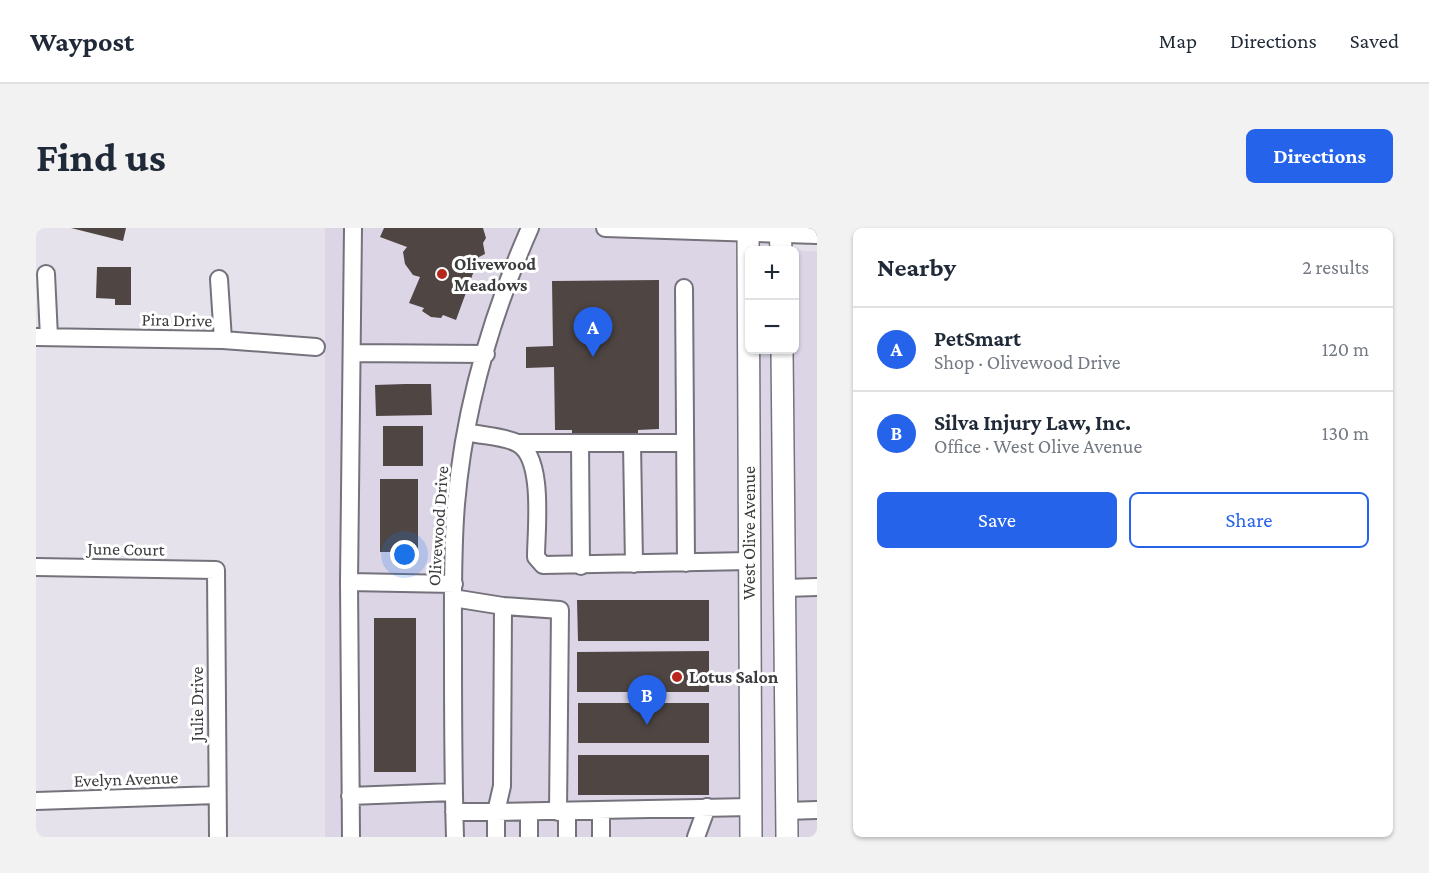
<!DOCTYPE html>
<meta charset="utf-8">
<style>
:root{--surface:#fff;--page:#f2f2f3;--text:#1f2937;--muted:#747a83;--line:#e0e1e3;--accent:#2563eb}
body{margin:0;font-family:"Crimson Pro",serif;background:var(--page);color:var(--text)}
.controls{position:absolute;right:18px;top:18px;display:grid;overflow:hidden;border-radius:9px;box-shadow:0 2px 4px #0004}
.controls button{width:54px;height:54px;display:grid;place-items:center;padding:0;border:0;border-bottom:2px solid var(--line);background:var(--surface);color:var(--text);font:30px sans-serif}
.you{position:absolute;left:369px;top:327px;width:21px;height:21px;margin:-15px;border:4px solid #fff;border-radius:50%;background:#1a73e8;box-shadow:0 0 0 9px #1a73e833}
.badge{display:grid;place-items:center;width:39px;height:39px;border-radius:50%;background:var(--accent);color:#fff;font-size:20px;font-weight:700}
.pin{position:absolute;translate:-50% -50px;filter:drop-shadow(0 2px 3px #0008)}
.pin::after{content:'';position:absolute;top:32px;width:21px;height:18px;background:inherit;clip-path:polygon(0 0,100% 0,50% 100%)}
.list{margin:0;padding:0;list-style:none}
h2{display:flex;justify-content:space-between;align-items:center;height:78px;margin:0;padding:0 24px;font-size:26px}
h2 small{font-size:20px;font-weight:400;color:var(--muted)}
.list li{display:grid;grid-template-columns:39px 1fr auto;gap:18px;align-items:center;box-sizing:border-box;height:84px;padding:0 24px;border-top:2px solid var(--line)}
.list b{display:block;font-size:22px;white-space:nowrap}
.list p{margin:0;font-size:20px;white-space:nowrap;color:var(--muted)}
.list em{font-size:20px;font-style:normal;color:var(--muted)}
.actions{display:flex;gap:12px;padding:18px 24px}
.actions a{flex:1;padding:14px 0;border:2px solid var(--accent);border-radius:9px;text-align:center;font-size:21px;color:var(--accent)}
.actions .main{background:var(--accent);color:#fff}
.map{position:relative;flex:none;width:781px;height:609px;overflow:hidden;border-radius:9px}
header{display:flex;align-items:center;gap:36px;box-sizing:border-box;height:84px;padding:0 30px;background:var(--surface);border-bottom:2px solid var(--line)}
header strong{font-size:28px}
nav{display:flex;gap:33px;margin-inline-start:auto;font-size:21px}
.intro{display:flex;align-items:center;justify-content:space-between;box-sizing:border-box;height:144px;padding:0 36px}
h1{margin:0;font-size:42px}
.button{padding:15px 27px;border-radius:9px;background:var(--accent);color:#fff;font-size:21px;font-weight:700}
main{display:flex;gap:36px;padding:0 36px}
aside{flex:1;background:var(--surface);border-radius:9px;box-shadow:0 2px 4px #0004}
.map>svg:first-child{display:block}
</style>
<header>
<strong>Waypost</strong>
<nav><a>Map</a><a>Directions</a><a>Saved</a></nav>
</header>
<div class="intro"><h1>Find us</h1><a class="button">Directions</a></div>
<main>
<div class="map">
<svg width="781" height="609" viewBox="0 0 781 609">
<rect width="100%" height="100%" fill="#e5e2eb"/>
<!-- built -->
<path fill="#dbd5e6" fill-rule="evenodd" d="M289,0H711L767,23H781V609H289ZM714,22H758V122H714Z"/>
<!-- building -->
<path fill="#4f4643" d="M35,0H90L87,13Z
M348,0H447L450,10L447,15L449,26L443,29L420,92L407,87L405,90L395,89L386,83L388,80L373,75L384,49L377,47L369,36L367,24L371,19L344,9Z
M61,39H95V77H79V71L60,70Z
M623,52V201L602,202V207L536,208V202H519L518,139L490,140V119L517,118L516,53Z
M369,156H395L396,187L340,188L339,157Z
M347,198H387V238H347Z
M344,251H382V324H344Z
M541,372H673V413H542Z
M338,390H380V544H338Z
M673,423V464H541V424Z
M542,475H673V515H542Z
M542,527H673V567H542Z"/>
<g fill="none" stroke-linecap="round" stroke-linejoin="round">
<defs>
<path id="minor" d="M569,0L781,7
M10,46L13,109
M183,51L187,112
M648,60L650,335
M0,109L187,112L280,119
M316,125L450,126
M431,204C446,208 467,208 481,215C509,229 500,302 500,329L507,337L714,333
M482,215H649
M544,215L545,338
M596,215L598,336
M0,339L180,342L182,609
M313,354L418,356
M749,360L781,359
M417,370L467,378L466,558L460,584H418
M467,378L524,382L522,584
M314,568L417,564
M0,573L181,567
M565,583V609
M750,583L781,582
M493,584V609
M531,584V609
M315,609L313,354L317,0
M419,609C417,547 417,484 417,422C417,374 416,325 420,276C428,182 456,86 494,0
M460,609V584L715,579
M660,609L671,579"/>
<path id="major" d="M712,0L715,609
M744,0L745,22
M746,122L751,609"/>
</defs>
<!-- minor casing -->
<use href="#minor" stroke="#75727b" stroke-width="20"/>
<!-- major casing -->
<use href="#major" stroke="#75727b" stroke-width="24"/>
<!-- minor -->
<use href="#minor" stroke="#fff" stroke-width="16"/>
<!-- major -->
<use href="#major" stroke="#fff" stroke-width="21"/>
</g>
<!-- markers -->
<g fill="#b6271d" stroke="#fff" stroke-width="2">
<circle cx="406" cy="46" r="6"/>
<circle cx="641" cy="449" r="6"/>
</g>
<g text-anchor="middle" stroke-width="6" stroke-linejoin="round" paint-order="stroke">
<!-- poi labels -->
<g font-size="18" font-weight="bold" fill="#3b3a3d" stroke="#fff" text-anchor="start">
<text x="418" y="42">Olivewood<tspan x="418" dy="21">Meadows</tspan></text>
<text x="653" y="455">Lotus Salon</text>
</g>
<!-- street labels -->
<g font-size="18" fill="#3b3a3d" stroke="#fff">
<text transform="translate(141 92) rotate(1)" y="6">Pira Drive</text>
<text transform="translate(402 298) rotate(-86)" y="6">Olivewood Drive</text>
<text transform="translate(713 305) rotate(-90)" y="6">West Olive Avenue</text>
<text transform="translate(90 321) rotate(1)" y="6">June Court</text>
<text transform="translate(161 476) rotate(-90)" y="6">Julie Drive</text>
<text transform="translate(90 551) rotate(-2)" y="6">Evelyn Avenue</text>
</g>
</g>
</svg>
<div class="controls">
<button>+</button>
<button>−</button>
</div>
<div class="you"></div>
<div class="pin badge" style="left:557px;top:129px">A</div>
<div class="pin badge" style="left:611px;top:497px">B</div>
</div>
<aside>
<h2>Nearby<small>2 results</small></h2>
<ul class="list">
<li><span class="badge">A</span><div><b>PetSmart</b><p>Shop · Olivewood Drive</p></div><em>120 m</em></li>
<li><span class="badge">B</span><div><b>Silva Injury Law, Inc.</b><p>Office · West Olive Avenue</p></div><em>130 m</em></li>
</ul>
<div class="actions"><a class="main">Save</a><a>Share</a></div>
</aside>
</main>
